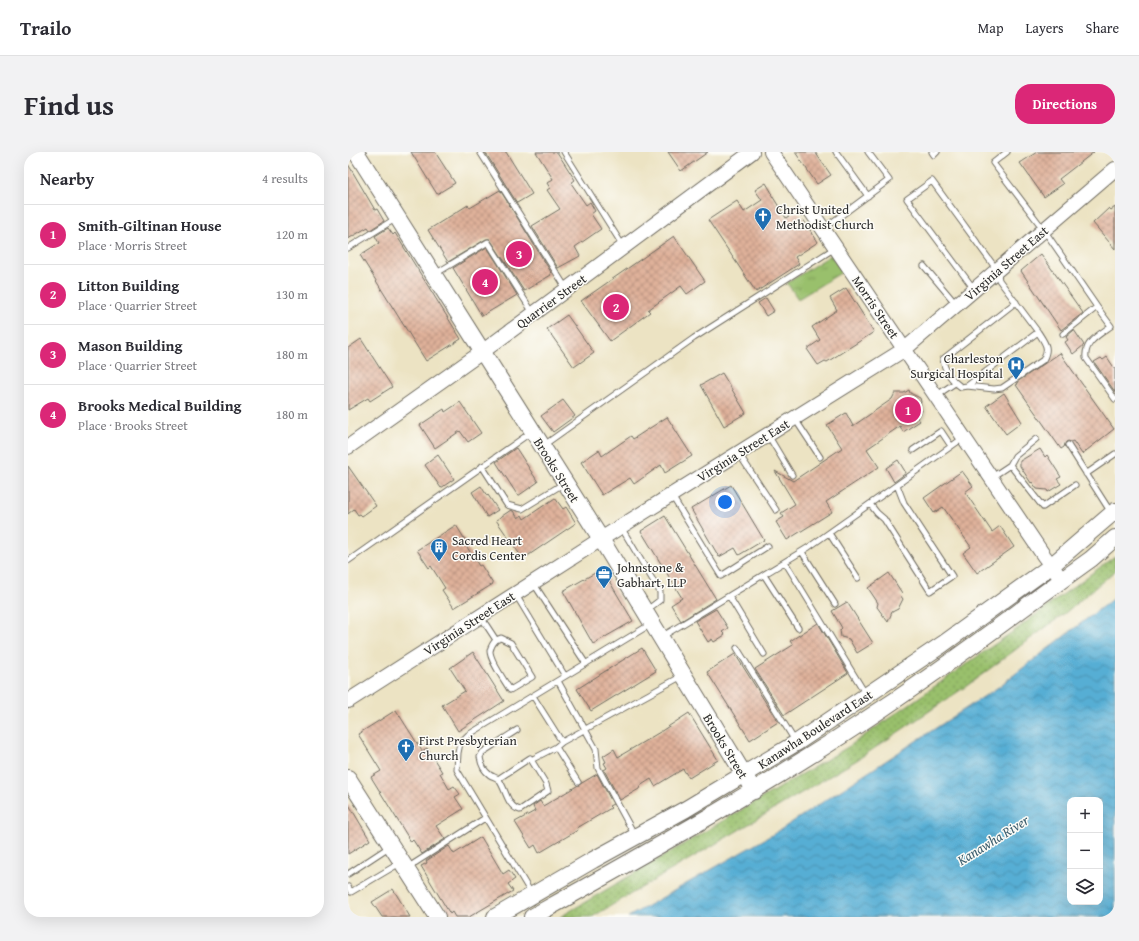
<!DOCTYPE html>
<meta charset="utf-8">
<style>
:root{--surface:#fff;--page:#f2f2f3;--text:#2b2b33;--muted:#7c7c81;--line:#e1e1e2;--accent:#db2777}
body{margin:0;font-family:"Gentium Book Plus",serif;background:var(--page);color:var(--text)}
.controls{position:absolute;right:12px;bottom:12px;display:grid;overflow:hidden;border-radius:8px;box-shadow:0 4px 16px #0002}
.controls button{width:36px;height:36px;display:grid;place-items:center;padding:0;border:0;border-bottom:1px solid var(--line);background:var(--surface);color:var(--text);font:20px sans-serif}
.you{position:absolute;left:377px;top:350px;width:14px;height:14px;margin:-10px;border:3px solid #fff;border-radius:50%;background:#1a73e8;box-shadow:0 0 0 6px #1a73e833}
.badge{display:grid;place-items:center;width:26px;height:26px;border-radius:50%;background:var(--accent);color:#fff;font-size:13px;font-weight:700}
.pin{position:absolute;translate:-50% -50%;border:2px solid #fff;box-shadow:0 1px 4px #0006}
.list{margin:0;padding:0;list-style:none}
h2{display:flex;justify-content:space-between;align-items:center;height:52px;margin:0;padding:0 16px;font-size:17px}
h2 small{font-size:13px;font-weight:400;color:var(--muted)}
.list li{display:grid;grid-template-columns:26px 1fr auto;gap:12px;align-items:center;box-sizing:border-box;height:60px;padding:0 16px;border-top:1px solid var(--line)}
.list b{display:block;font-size:15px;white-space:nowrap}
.list p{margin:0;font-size:13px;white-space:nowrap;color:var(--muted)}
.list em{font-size:13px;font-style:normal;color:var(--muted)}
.icon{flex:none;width:22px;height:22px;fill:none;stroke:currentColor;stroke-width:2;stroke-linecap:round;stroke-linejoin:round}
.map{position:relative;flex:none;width:767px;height:765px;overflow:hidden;border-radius:16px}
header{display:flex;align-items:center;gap:24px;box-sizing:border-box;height:56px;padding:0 20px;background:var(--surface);border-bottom:1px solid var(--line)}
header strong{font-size:19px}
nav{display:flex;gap:22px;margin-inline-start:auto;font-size:14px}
.intro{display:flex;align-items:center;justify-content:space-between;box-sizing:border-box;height:96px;padding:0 24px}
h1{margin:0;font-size:28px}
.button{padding:10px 18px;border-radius:16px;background:var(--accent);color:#fff;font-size:14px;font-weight:700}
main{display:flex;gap:24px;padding:0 24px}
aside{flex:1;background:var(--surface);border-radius:16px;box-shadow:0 4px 16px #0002}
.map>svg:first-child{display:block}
</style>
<header>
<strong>Trailo</strong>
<nav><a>Map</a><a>Layers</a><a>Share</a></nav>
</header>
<div class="intro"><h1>Find us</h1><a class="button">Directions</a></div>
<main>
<aside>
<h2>Nearby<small>4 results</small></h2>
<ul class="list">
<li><span class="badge">1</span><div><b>Smith-Giltinan House</b><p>Place · Morris Street</p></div><em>120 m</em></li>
<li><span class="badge">2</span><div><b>Litton Building</b><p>Place · Quarrier Street</p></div><em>130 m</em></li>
<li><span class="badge">3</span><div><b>Mason Building</b><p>Place · Quarrier Street</p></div><em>180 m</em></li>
<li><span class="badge">4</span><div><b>Brooks Medical Building</b><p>Place · Brooks Street</p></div><em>180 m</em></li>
</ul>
</aside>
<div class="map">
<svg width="767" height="765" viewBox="0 0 767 765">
<defs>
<pattern id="grass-dots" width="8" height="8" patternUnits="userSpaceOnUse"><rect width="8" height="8" fill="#99c06c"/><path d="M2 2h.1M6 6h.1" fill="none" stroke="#7d9c59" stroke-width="1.8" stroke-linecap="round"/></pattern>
<pattern id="park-tufts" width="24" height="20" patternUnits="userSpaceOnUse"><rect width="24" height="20" fill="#99c06c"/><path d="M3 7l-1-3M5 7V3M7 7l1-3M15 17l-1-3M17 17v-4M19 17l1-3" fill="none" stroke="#7d9c59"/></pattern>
<pattern id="water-waves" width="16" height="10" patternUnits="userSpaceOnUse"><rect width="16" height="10" fill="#57aed4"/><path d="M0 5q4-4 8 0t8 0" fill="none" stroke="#488eac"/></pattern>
<pattern id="building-cross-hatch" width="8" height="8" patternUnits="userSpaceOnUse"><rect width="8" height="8" fill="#dfb19a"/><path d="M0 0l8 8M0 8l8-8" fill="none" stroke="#b5907e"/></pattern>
</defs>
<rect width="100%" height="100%" fill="#fdfcf7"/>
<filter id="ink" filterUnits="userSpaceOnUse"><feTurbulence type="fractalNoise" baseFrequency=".025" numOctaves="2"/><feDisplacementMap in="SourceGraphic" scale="8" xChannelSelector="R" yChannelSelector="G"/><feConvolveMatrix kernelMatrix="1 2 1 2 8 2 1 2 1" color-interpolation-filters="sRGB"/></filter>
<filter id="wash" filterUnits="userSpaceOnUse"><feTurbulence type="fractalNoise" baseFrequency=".012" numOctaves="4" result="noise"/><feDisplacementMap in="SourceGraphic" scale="16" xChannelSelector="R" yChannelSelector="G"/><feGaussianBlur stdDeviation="0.9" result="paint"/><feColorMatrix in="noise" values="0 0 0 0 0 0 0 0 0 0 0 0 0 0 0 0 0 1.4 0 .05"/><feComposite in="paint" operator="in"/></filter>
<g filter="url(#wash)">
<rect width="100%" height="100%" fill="#ece3c3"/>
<!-- grass -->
<path fill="url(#grass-dots)" stroke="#62764c" d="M767,404V419L717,461L620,533L509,608L244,765H212L500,595L670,476Z"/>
<!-- park -->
<path fill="url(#park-tufts)" stroke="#62764c" d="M483,103L494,120L450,147L439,131Z"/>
<!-- water -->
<path fill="url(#water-waves)" stroke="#416c80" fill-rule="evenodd" d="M767,445V765H280L429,680L649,536ZM722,648H752V750H722Z"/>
<g id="blocks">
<!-- building -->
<path fill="url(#building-cross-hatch)" d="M63,0H87L107,31L89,42Z
M137,0H158L184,42L169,51Z
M188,0H209L227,28L223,31L238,53L242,50L247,59L243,62L253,77L227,95L232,104L210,116L184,74L212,57L199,38L202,36L199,31L205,27Z
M320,0H360L333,19Z
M447,0H467L483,23L469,32Z
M689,0H746L711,27L715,32L696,45L672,11Z
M0,12L27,58L29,57L36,69L22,78L20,75L0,87Z
M418,31L424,41L423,42L438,66L449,58L470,90L447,105L451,112L408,140L360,68L389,49L396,60L414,48L407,38Z
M152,38L203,120L202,121L203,123L176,139L142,87H138L100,110L80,78L120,53L122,56Z
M767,55V97L745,71L761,56L763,58Z
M40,76L45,83L47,81L113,187L78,209L12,103L31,91L27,84Z
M326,84L357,129L339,142L333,134L300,158L302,160L262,189L233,149Z
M139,95L169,143L134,164L105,116Z
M693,102L735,161L713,178L673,119Z
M498,136L526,180L479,210L477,209L470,213L459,197L472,188L464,175L489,158L482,146Z
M418,146L426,159L418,164L410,151Z
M219,163L246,201L226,215L199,177Z
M726,178L736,193L725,202L717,190L720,188L718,185Z
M13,187L44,235L22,249L20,246L0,258V196Z
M712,201L766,277L734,302L725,289L723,290L720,289L718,290L716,295L713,297L668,233L670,232L669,230Z
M759,205L767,217V240L746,210L753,206L755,208Z
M374,221L398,261L376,274L353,233Z
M561,238L562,241L572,246L573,250L571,254L574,259L568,264L572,269L555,280L552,274L519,297L531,315L478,350L484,360L439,388L428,370L436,365L433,361L447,352L427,319L445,329L494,296L479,273L498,261L505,274L544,247L547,241H556Z
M656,241L674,270L658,282L638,254Z
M215,248L227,264L205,280L193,264Z
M112,250L133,281L120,290L112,279L87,296L72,273L96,257L97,260Z
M319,265L344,304L317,321L313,313L286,332L282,326L254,343L233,310L251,298L254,304L283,284L285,287Z
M168,296L190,330L170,344L148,310Z
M692,297L697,305L699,303L713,325L709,327L713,332L700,340L699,338L689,337L684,330L683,331L672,314V309Z
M90,303L106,327L93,336L77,313Z
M550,308L558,321L546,330L538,316Z
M0,314L28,354L14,364L12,362L10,363L6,357L0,362Z
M614,319L625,334L617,340L644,380L652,374L666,395L629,421L615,401L623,395L595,355L586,361L576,346Z
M383,333L416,388L391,403L387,396L371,405L343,357Z
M133,334L139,344L140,343L150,358L139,365L124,340Z
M207,346L215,357L218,355L228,371L175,407L148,368L163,358L165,359L170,366L174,363L176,367Z
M317,364L368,447L333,469L323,453L334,446L293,379Z
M108,373L119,391L117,392L131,414L133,413L145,432L106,456L94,438L97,436L83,414L81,416L69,398Z
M254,417L285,469L245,492L215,439Z
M541,421L554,441L552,443L555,447L550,457L544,460L540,470L529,455L530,451L520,436Z
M499,450L525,491L509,501L501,487L493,485L492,478L494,476L484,459Z
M368,457L380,476L374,480L377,483L366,490L364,487L360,490L347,469Z
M470,471L500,521L436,563L407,517L445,493L442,489Z
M294,496L308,519L243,559L229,537Z
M125,500L156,549L110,579L94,553L117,539L102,516Z
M387,502L430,570L402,588L359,520Z
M48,558L74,599L79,596L94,620L92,621L101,637L106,634L112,642L107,645L115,657L88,674L97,687L74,702L65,688L63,690L23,625L33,619L10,582Z
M341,561L370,608L341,626L335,617L307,634L303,627L292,634L291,637L272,648L256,618L259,616L256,611L258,610L255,604L266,597L270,605L312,580Z
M249,622L265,652L261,654L263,656L229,676L230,678L191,701L187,693L183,696L167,670L187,659L185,654L192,649L195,654Z
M0,651L22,688L0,702Z
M133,685L155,722L161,718L167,727L160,732L165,739L121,765H107L104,760L102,762L73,714L79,711L78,709L101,694L106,702Z
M45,737L53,750L62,765H34L24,750Z"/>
</g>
</g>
<g filter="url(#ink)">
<use href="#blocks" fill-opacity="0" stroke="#6f6b60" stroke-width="1"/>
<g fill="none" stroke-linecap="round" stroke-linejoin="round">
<defs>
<path id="lane" d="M132,0L218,136
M216,0L275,94
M488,0L520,44
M584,0L586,3L589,0
M659,0L645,11L696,78L749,155L715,182
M475,77L541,28L520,0
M0,96L47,67
M576,114L608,152
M87,122L140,90L185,161
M626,137L559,47L584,29L649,118L651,128L690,180L619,234L613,235C604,229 596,218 595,207L668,150
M749,155L763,174C751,183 736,190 738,206L767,247
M619,234L646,237L654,236L695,208C702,196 697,191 690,180
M589,243L607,231
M447,267L472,305
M420,283L444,323
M196,293L346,186L487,96
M720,293L762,359
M565,298L593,279L603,294
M391,302L428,358
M662,313L695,355L727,333
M134,314L159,353L174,357L215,332
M738,322L767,302
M644,325L662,313L667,304L688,287
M324,344L373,424L420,394
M522,352L529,361L536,367L582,439L604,424L556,351L549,333
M273,375L312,440V448L299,458
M481,381L510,426
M454,400L487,452
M0,409L182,281
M437,410L517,541
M416,423L450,476
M186,432L238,512
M168,443L217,524
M381,444L416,502
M133,465L148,488L153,486L163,491L184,525L162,538C157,529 142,509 142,499C143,494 145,491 148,488
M315,484L461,395L615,286
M389,496L447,589
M210,529L248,597L250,616L286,682
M185,544L214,590L334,524
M214,590L208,595L230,630
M183,608L208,595
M150,627L182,606L198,632L200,639L172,658C159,655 158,637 151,628C149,625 145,625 142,623C136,619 133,612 132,605L135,600L169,578
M59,716L137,666
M0,722L41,695
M0,735L3,740L52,711
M183,741L109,618L110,601L112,591L120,583L303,472"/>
<path id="secondary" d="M423,0L696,404L714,428
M0,295L134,200L404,0
M0,549L253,387L557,197L767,17"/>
<path id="primary" d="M8,0L253,387L406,639
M0,626L89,765
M147,765L245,708L338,657L448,591L595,492L703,414L767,359
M184,765C302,699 421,633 534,557C605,510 673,457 743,407L767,386"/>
</defs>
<!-- lane casing -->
<use href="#lane" stroke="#6f6b60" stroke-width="7"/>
<!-- secondary casing -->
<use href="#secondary" stroke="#6f6b60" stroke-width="16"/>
<!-- primary casing -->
<use href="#primary" stroke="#6f6b60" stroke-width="18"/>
<!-- lane -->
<use href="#lane" stroke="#fff" stroke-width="5"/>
<!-- secondary -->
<use href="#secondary" stroke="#fff" stroke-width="14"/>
<!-- primary -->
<use href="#primary" stroke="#fff" stroke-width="16"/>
</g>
</g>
<!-- icons -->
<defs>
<symbol id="church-pin" viewBox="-11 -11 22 30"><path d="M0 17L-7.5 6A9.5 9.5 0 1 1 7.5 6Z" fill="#1f6fb2" stroke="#fdfcf7"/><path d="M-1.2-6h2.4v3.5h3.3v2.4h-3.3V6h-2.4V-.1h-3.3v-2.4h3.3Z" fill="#fff"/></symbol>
<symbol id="hospital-pin" viewBox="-11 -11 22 30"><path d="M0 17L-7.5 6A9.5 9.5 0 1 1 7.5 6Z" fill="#1f6fb2" stroke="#fdfcf7"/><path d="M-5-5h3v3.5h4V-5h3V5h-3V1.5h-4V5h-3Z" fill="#fff"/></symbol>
<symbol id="building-pin" viewBox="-11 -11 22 30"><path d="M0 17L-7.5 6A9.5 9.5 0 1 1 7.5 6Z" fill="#1f6fb2" stroke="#fdfcf7"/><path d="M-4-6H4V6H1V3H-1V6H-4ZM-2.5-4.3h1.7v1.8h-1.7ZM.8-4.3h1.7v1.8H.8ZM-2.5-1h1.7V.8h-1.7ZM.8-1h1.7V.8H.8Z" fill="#fff"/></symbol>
<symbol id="office-pin" viewBox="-11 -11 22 30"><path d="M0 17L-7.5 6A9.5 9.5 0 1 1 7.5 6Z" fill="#1f6fb2" stroke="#fdfcf7"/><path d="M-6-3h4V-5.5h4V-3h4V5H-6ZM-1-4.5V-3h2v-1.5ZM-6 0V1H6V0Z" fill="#fff"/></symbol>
</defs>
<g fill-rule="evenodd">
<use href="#church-pin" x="405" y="54" width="20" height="27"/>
<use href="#hospital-pin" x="658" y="203" width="20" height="27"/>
<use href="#building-pin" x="81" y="385" width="20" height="27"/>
<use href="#office-pin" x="246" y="412" width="20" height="27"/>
<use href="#church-pin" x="48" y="585" width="20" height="27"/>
</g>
<g text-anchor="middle" stroke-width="3" stroke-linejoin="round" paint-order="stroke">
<!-- poi labels -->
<g font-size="13" fill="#2b2b2b" stroke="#fdfcf7" text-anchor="start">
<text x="428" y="62">Christ United<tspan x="428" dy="15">Methodist Church</tspan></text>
<text x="655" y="211" text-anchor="end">Charleston<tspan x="655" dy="15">Surgical Hospital</tspan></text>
<text x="104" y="393">Sacred Heart<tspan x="104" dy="15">Cordis Center</tspan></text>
<text x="269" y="420">Johnstone &amp;<tspan x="269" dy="15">Gabhart, LLP</tspan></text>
<text x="71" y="593">First Presbyterian<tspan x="71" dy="15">Church</tspan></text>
</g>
<!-- street labels -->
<g font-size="13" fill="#2b2b2b" stroke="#fdfcf7">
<text transform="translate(658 111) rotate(-41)" y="5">Virginia Street East</text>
<text transform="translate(203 149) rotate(-36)" y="5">Quarrier Street</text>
<text transform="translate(528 155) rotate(56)" y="5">Morris Street</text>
<text transform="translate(395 298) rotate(-32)" y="5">Virginia Street East</text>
<text transform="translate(209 318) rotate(58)" y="5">Brooks Street</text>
<text transform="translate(121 471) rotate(-33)" y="5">Virginia Street East</text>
<text transform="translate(467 577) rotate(-33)" y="5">Kanawha Boulevard East</text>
<text transform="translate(378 594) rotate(59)" y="5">Brooks Street</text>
</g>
<!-- water labels -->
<g font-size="14" font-style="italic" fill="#3d5f6f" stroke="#fdfcf7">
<text transform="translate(645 688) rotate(-32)" y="5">Kanawha River</text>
</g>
</g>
</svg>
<div class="controls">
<button>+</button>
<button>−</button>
<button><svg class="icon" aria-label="layers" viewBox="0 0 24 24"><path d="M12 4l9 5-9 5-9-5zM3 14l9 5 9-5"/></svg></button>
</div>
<div class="you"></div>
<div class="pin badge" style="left:560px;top:258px">1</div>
<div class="pin badge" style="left:268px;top:155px">2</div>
<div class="pin badge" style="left:171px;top:102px">3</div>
<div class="pin badge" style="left:137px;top:130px">4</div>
</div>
</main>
